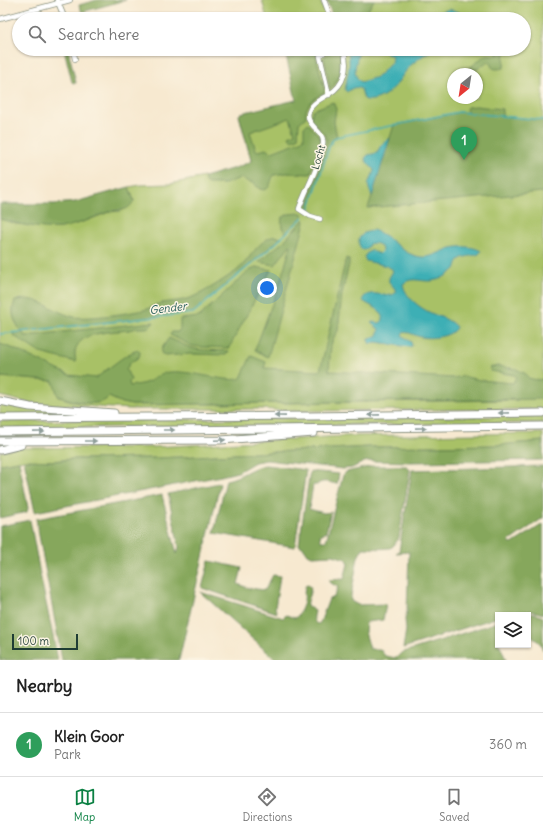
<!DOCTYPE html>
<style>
:root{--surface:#fff;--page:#f6f6f6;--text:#222;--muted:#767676;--line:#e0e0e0;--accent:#0b8043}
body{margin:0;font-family:Delius,sans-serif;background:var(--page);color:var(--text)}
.controls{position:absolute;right:12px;bottom:12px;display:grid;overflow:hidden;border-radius:0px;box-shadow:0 1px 3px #0004}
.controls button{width:36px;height:36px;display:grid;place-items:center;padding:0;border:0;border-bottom:1px solid var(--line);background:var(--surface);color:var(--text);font:20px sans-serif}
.compass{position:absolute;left:447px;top:68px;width:36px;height:36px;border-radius:50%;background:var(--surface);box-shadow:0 1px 3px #0004;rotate:210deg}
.scale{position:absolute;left:12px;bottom:10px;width:66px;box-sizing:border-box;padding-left:4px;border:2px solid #1f3d34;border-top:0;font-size:11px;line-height:14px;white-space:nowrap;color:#1f3d34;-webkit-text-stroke:3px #fcf5e5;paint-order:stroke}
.you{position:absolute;left:267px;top:288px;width:14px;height:14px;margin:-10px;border:3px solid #fff;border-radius:50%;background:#1a73e8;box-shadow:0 0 0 6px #1a73e833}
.badge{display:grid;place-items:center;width:26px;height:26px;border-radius:50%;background:var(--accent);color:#fff;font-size:13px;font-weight:700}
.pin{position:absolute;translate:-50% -33px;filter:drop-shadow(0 1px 2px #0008)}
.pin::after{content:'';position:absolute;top:21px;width:14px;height:12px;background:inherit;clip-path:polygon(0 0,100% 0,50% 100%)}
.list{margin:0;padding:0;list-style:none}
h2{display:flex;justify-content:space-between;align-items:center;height:52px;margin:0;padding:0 16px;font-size:17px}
h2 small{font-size:13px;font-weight:400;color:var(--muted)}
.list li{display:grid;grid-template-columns:26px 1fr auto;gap:12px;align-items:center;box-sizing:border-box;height:64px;padding:0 16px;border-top:1px solid var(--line)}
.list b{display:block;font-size:15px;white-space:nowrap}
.list p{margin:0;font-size:13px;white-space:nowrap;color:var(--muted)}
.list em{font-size:13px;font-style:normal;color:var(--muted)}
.icon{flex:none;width:22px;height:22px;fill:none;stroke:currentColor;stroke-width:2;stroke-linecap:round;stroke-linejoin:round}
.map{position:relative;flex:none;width:543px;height:660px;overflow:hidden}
.search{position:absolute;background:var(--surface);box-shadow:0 1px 3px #0004;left:12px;right:12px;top:12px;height:44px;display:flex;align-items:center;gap:10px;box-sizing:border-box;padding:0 14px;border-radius:22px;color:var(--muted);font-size:15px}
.sheet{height:116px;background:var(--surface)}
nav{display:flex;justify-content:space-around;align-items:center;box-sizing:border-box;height:56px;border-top:1px solid var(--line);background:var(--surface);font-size:11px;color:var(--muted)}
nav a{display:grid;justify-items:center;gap:2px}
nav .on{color:var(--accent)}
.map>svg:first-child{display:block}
</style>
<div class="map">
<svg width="543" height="660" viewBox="0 0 543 660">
<rect width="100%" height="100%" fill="#fcf5e5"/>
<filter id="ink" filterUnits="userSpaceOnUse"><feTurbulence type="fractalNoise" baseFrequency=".025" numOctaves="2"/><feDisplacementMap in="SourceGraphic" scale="8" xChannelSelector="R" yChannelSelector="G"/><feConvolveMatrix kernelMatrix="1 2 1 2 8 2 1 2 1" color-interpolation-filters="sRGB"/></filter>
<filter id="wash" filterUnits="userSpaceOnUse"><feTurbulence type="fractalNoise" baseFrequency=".012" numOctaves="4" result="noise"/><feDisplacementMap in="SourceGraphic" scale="16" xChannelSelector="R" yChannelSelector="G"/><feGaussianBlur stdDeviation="0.9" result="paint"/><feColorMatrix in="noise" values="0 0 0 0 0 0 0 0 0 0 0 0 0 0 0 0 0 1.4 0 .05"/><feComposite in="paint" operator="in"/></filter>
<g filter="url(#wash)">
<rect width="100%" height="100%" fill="#f7e9d0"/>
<!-- green -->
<path fill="#a8c166" stroke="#647f4d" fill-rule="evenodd" d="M262,0H320L327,19H267Z
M374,0H543V409L287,411L261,409H130L29,403L0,396V377L53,381L59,397L79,403H95L109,397L122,403L132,405L518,400L209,403L69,378L0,347V219L16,224L60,228L86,221L109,212L121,211L134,201L129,187L140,185L170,184L204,177L235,170L251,163V160L239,115L297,101L302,55L308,49H524V19H349L368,10ZM453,74H477V98H453Z
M284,49H306L301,54L287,60Z
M0,402L83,414L0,415Z
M543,416V423L113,427L0,429V421Z
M543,433V441L500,445L369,447L159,458L70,459L53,461L24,460L0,464V452L16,448L154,447L344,436Z"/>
<!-- forest -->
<path fill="#86a75b" stroke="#527248" d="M97,0H126L82,12L79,5Z
M326,0H374L368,10L369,17L365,19H334Z
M57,11L60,19H56L55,17L46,19L35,18L34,16Z
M64,49H68L76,83H73L72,82Z
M306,49H323L316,56L325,92C316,98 304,104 306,117L299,123L298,138L291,140L289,136L295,133L290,118L250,132L256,150L258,151L263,150L265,149L272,152L301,141L304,138V127L308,123L321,138L320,148L310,174L286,173L274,175C270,180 271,193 260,189C258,188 256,185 253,183L249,182L240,178L225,184H208L205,182L204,177L235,168L250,162L251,160L239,115L241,113L296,100L287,60L301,54Z
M333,49H339C345,63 341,78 330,90L324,57Z
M499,49H505L504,68C498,69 490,71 491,62H487L470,74H462L484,56L487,55H497Z
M333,102L336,109L334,122L337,137L334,138L329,147L308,211L302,207C304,201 308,196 310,191C315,181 327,149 326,139C324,127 307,127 313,110Z
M476,106L502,109V116L543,120V192L368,208L394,125L459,112H468L466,109L467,107Z
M129,187L134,201C126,214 119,208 108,212C92,218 77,225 61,228C43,230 17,224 0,219V204H55L75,202Z
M301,213L304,215L286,233C281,228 281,225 282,218L288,214Z
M304,219L305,222L268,357L255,350L278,288L291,246L290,245L275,265L259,262L284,241Z
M275,236L281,238L193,313L22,332L25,336L154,322C150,329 145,328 138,328C135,328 132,330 129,330C114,332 85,331 77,346C74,351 75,357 76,362L40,353L14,336L13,333L22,332C14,322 10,313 15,301C36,293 55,313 74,317C87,319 134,313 147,309C151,308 154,305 158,304C168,301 180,302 190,298C206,292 221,281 235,272C249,262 257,240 275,236Z
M346,258L349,260V264L342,294L338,331L334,337L331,345L329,371L454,378L461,376L480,380L513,383L516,377L514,375L490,371L491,367L497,366L516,369L526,374L528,378L537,380L543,379V399L132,405L122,403L109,397C98,409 72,401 58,396L53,381L0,377V344L12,348L69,375L96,378C106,371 128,351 139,350L140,353L139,357L131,362L126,369L131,380L129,382L130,386C136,385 143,384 148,382C154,379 159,374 164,373C172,371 182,372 189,373C200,374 234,383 241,378L251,356L266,362L264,368L320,371Z
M256,267L271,270L229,348L202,347L192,346L170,335L172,332H178L180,329V319L199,317L245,274L253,268Z
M169,338L191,348L202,350L229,351L226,355L191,354L165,356L161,353L162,348Z
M543,441V460L410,462L371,461L364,462L352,468L343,469L267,460L255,462L238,472L221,476L35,512L24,460L53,461L76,459L159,458L369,447L500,445Z
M19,461L28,508L27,512L0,518V464Z
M265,465L275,466L306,470L295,547L214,533L226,480C240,478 251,467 265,465Z
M373,466H407L410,470L399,537C397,540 395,545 392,547C387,550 370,548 363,548L358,557L351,596V601L358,605L386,604L383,620L366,622L365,632L370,649H380L385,656L396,658L401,653L498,622V645H500L506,660H276L200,592L283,618L286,615L295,618L297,617C300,612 303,607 304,601C305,596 303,591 306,585H309L311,588L307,606L315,611C314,617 312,620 317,624L320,623L329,599L334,597L338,587L331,583L329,580L344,579L348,564L346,559L333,555L312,556L308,554L304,548L299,545L310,471L339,474L337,484C331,483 322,479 317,485H313L309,509L324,513L331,512L326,532L320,535L321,541H326L343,475L346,472Z
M543,466V518L508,542L512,544L543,524V614C523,607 516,615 498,615V617L403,648L406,630L405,619L407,612L409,552L396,553L399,551L412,470Z
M219,483L220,484L179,660H62L36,519L162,495L177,554L179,547L168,494Z
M30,520L40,574L58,660H0V526Z
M209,561L242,568L238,584L248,588L265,590L273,575L280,576L275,608L277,613L202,588Z
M534,613L543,617V650L540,643L528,634V615Z"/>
<!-- water -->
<path fill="#3eafb5" stroke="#2e7674" d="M449,9L462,13L468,19H422Z
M347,49H359C358,60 350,74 361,82L377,77L391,63L392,56L385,52V49H434C426,53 418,59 411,65C405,71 401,78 396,85C390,93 374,104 364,99L361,89C355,86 352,88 347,92L345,90C347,75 352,64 347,49Z
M390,138L372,196C364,179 371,184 374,170L366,161L365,158L368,155L377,153L381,145Z
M373,230C391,235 401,255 421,257C432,258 441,251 451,248C460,246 473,246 481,251L479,254C474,256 463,256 459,260C456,263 457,266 455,269C451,273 442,279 436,280C425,284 412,275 403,284C405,297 420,308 431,313C439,317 450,319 456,327C453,337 430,339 421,337C415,336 409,331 403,333L402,335L411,342L412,346L409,347L376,342L370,344L368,340L376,336L379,332V329L371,323L372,322L380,323L383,320C384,309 371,307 363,301V298C372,287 390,302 397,291L389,282V278L393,271L392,269L387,266L366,261L364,257L367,253L371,250L379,254L382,251C382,244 376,242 369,244L367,249L364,250L361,249L359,245V238L364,233Z"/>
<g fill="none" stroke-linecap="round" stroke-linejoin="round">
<!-- stream -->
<path stroke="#3eafb5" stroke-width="1.5" d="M309,210L329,147L332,141L336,137L459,112L543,120
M0,334L193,313L275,244L303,217"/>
</g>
</g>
<g filter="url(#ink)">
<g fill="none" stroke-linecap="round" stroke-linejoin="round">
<defs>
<path id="minor" d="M57,0L65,19
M324,0L331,19
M0,19L70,0
M73,49L75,59
M328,49L320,56L329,95
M320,219L310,216L299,209C304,193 325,155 323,140C322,129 302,124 310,109C314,101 322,99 329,94C345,85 349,66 343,49"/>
<path id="highway" d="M0,401L30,407L114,413
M0,418L309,416L543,413
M0,432L543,426
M0,441L221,440L314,433
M0,450L21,445"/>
</defs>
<!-- minor casing -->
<use href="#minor" stroke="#8b9382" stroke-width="6"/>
<!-- highway casing -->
<use href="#highway" stroke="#8b9382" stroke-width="9"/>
<!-- minor -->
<use href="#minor" stroke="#fff" stroke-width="4.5"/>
<!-- highway -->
<use href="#highway" stroke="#fff" stroke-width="7"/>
</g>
<!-- one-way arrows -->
<defs><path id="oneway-solid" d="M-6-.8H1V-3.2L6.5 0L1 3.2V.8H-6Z"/></defs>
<g fill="#8f9e9a">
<use href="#oneway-solid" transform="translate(504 413) rotate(179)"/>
<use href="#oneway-solid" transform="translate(374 415) rotate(179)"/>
<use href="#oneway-solid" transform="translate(280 416) rotate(-179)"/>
<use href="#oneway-solid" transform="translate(421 428) rotate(-1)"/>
<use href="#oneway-solid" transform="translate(169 430)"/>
<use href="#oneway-solid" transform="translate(39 432) rotate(-1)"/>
<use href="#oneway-solid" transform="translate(220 440) rotate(-2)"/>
<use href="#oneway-solid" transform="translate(91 441)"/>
</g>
</g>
<g text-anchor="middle" stroke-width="3" stroke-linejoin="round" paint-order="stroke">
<!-- street labels -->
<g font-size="10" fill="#1f3d34" stroke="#fcf5e5">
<text transform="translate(318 157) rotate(-73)" y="4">Locht</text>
</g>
<!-- water labels -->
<g font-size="11" font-style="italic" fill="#285f5b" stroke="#fcf5e5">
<text transform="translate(168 308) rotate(-7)" y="4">Gender</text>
</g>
</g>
</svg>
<div class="controls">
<button><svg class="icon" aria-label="layers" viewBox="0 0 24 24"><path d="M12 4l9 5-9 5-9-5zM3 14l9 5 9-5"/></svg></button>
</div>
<svg class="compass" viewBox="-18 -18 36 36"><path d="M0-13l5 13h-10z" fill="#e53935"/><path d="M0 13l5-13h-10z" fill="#767676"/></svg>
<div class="scale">100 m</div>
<div class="you"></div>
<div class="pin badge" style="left:464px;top:160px;background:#2e9e5b">1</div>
<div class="search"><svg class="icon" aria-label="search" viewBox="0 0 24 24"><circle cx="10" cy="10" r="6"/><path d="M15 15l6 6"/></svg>Search here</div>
</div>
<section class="sheet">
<h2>Nearby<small></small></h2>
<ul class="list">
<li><span class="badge" style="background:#2e9e5b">1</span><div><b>Klein Goor</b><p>Park</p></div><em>360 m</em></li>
</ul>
</section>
<nav>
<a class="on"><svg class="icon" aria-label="map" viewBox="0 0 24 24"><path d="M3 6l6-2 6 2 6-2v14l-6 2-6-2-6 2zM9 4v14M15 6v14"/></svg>Map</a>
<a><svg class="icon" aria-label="directions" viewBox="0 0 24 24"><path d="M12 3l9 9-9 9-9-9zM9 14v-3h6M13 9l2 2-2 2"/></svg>Directions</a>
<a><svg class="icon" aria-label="saved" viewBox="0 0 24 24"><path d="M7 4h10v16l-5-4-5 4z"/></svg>Saved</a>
</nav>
